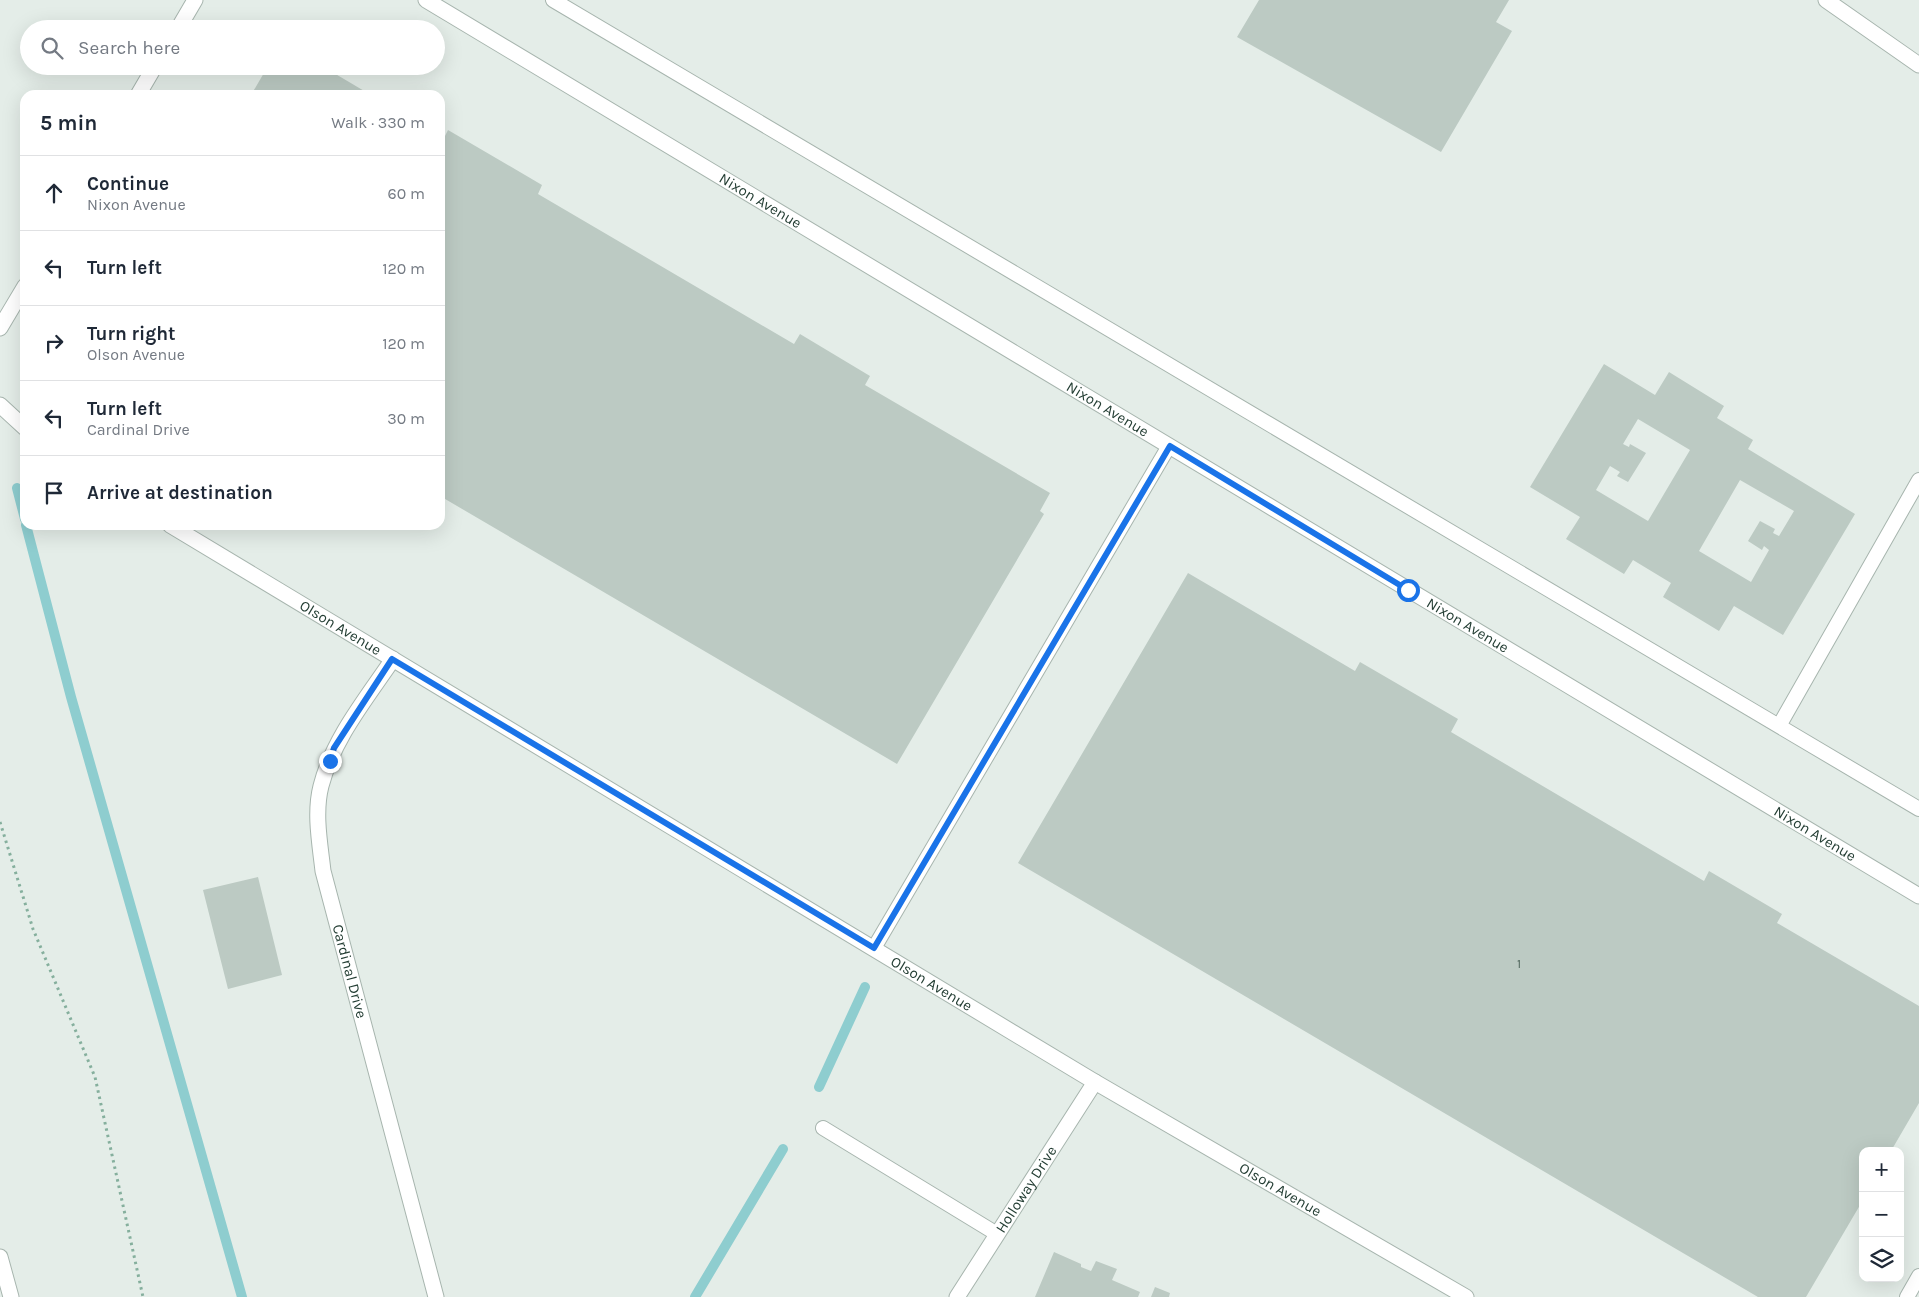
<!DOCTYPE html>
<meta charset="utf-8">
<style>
:root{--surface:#fff;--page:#f6f6f7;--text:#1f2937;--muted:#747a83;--line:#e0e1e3}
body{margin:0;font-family:Karla,sans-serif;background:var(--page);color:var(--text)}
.controls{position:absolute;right:15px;bottom:15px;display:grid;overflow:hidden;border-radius:10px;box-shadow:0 5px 20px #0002}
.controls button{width:45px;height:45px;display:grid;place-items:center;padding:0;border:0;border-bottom:1px solid var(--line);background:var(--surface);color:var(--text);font:25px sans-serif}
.stop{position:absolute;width:15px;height:15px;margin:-11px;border:4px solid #1a73e8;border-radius:50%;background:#fff}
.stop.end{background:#1a73e8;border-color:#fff;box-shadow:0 1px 5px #0008}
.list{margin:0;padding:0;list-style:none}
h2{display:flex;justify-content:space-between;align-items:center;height:65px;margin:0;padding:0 20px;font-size:21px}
h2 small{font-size:16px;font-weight:400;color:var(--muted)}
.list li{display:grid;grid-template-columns:32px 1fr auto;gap:15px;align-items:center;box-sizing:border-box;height:75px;padding:0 20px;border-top:1px solid var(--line)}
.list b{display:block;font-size:19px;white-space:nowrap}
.list p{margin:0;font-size:16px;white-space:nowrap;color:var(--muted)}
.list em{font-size:16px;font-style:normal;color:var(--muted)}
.icon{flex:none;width:28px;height:28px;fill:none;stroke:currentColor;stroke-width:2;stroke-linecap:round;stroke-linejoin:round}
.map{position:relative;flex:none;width:1919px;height:1297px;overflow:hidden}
.search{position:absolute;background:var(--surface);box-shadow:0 5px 20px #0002;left:20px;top:20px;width:425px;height:55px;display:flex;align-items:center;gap:12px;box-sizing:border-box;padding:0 18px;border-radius:28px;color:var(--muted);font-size:19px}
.panel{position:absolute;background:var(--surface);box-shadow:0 5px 20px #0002;left:20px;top:90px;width:425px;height:440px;border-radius:15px}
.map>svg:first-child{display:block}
</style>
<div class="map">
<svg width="1919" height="1297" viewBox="0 0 1919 1297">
<rect width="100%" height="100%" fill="#e4ede8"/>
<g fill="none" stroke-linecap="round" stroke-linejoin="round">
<!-- stream -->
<path stroke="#8ecdcf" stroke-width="10" d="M17,488L25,519
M26,525L71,697L242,1297
M819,1087L865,987
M695,1297L783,1149"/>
</g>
<!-- building -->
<path fill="#bccac3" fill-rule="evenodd" d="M1259,0H1509L1496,22L1512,31L1441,152L1237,37Z
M268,66H322L371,95H251Z
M448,130L542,185L538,194L794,344L800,334L870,376L865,385L1050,493L1040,511L1044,514L897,764L440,496V135L444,138Z
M1604,364L1655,395L1669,372L1724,406L1717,418L1753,440L1748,449L1855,514L1783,635L1734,606L1719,631L1663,597L1671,583L1633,560L1624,574L1566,539L1580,517L1530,487ZM1638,419L1690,450L1648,521L1596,490L1610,466L1620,472L1617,476L1628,482L1646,453L1630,444L1629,447L1623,444ZM1740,480L1794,511L1779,536L1773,533L1775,529L1760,521L1748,541L1762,550L1764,546L1769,550L1751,582L1699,551Z
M1188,573L1355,671L1360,662L1458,719L1451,732L1704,881L1709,871L1782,914L1777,923L1919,1006V1103L1891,1151H1863V1200L1806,1297H1758L1018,863Z
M258,877L282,975L228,989L203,890Z
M1054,1252L1081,1264V1267L1091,1271L1096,1261L1117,1269L1112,1280L1140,1292L1138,1297H1035Z
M1155,1287L1170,1293L1169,1297H1151Z"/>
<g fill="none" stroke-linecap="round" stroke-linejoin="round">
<defs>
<path id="service" d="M553,0L1919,809
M1779,726L1919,480
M874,948L1169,446
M823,1128L997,1234
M1907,1297L1919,1276"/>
<g id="minor">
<path id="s1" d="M426,0L1919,896"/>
<path d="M1826,0L1919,65"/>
<path d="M178,29L195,0"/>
<path d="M138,95L155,66"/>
<path d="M0,328L25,286"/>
<path d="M0,405L25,428"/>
<path id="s2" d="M170,525L1095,1082L1466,1297"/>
<path id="s3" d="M393,659C366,699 333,739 321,786C314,813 320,844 323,871L436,1297"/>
<path d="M0,1257L11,1297"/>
<path id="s4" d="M957,1297L1095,1082"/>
</g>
</defs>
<!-- service casing -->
<use href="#service" stroke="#a7b5ae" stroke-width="16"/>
<!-- minor casing -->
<use href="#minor" stroke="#a7b5ae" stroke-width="17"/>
<!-- path -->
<path stroke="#85af9d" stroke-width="3" stroke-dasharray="2.5 4" stroke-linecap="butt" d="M0,822L33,929L95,1077L143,1297"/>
<!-- service -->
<use href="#service" stroke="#fff" stroke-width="14"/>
<!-- minor -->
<use href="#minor" stroke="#fff" stroke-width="15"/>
</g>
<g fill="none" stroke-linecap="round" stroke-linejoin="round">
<!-- route -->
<path stroke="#1a73e8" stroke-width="6" d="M330,761L334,748L392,659L874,948L1170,446L1408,590"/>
</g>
<g text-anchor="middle" stroke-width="5" stroke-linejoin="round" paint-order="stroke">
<!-- number labels -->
<g font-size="12" fill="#4a6158">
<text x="1519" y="968">1</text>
</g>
<!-- street labels -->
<g font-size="15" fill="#243e34" stroke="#f4f9f6">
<text dy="5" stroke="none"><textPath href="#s1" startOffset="390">Nixon Avenue</textPath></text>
<text dy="5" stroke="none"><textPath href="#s1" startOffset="795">Nixon Avenue</textPath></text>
<text dy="5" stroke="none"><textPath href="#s1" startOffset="1215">Nixon Avenue</textPath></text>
<text dy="5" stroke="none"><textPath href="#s2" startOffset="199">Olson Avenue</textPath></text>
<text dy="5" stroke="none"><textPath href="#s1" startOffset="1620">Nixon Avenue</textPath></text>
<text dy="5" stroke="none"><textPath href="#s3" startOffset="336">Cardinal Drive</textPath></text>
<text dy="5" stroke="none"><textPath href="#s2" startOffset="889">Olson Avenue</textPath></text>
<text dy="5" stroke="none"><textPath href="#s4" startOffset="128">Holloway Drive</textPath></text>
<text dy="5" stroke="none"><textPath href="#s2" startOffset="1294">Olson Avenue</textPath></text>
</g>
</g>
</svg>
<div class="controls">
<button>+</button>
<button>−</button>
<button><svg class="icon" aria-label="layers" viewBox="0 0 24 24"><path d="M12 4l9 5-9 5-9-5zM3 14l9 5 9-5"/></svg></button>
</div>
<div class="stop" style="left:1408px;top:590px"></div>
<div class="stop end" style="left:330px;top:761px"></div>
<div class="search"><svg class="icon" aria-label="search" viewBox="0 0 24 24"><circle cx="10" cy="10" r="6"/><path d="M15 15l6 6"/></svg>Search here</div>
<section class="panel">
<h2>5 min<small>Walk · 330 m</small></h2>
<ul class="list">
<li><svg class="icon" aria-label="ahead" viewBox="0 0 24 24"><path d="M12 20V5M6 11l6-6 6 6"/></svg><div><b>Continue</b><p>Nixon Avenue</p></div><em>60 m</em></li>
<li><svg class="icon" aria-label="left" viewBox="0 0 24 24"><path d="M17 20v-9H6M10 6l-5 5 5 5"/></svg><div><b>Turn left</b></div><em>120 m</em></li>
<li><svg class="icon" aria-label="right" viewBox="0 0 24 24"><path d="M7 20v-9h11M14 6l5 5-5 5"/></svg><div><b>Turn right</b><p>Olson Avenue</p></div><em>120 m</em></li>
<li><svg class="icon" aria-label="left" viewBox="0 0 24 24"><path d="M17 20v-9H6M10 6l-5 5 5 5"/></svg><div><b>Turn left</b><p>Cardinal Drive</p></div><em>30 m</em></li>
<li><svg class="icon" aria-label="arrive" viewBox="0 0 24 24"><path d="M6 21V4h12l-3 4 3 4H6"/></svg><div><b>Arrive at destination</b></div></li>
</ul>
</section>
</div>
